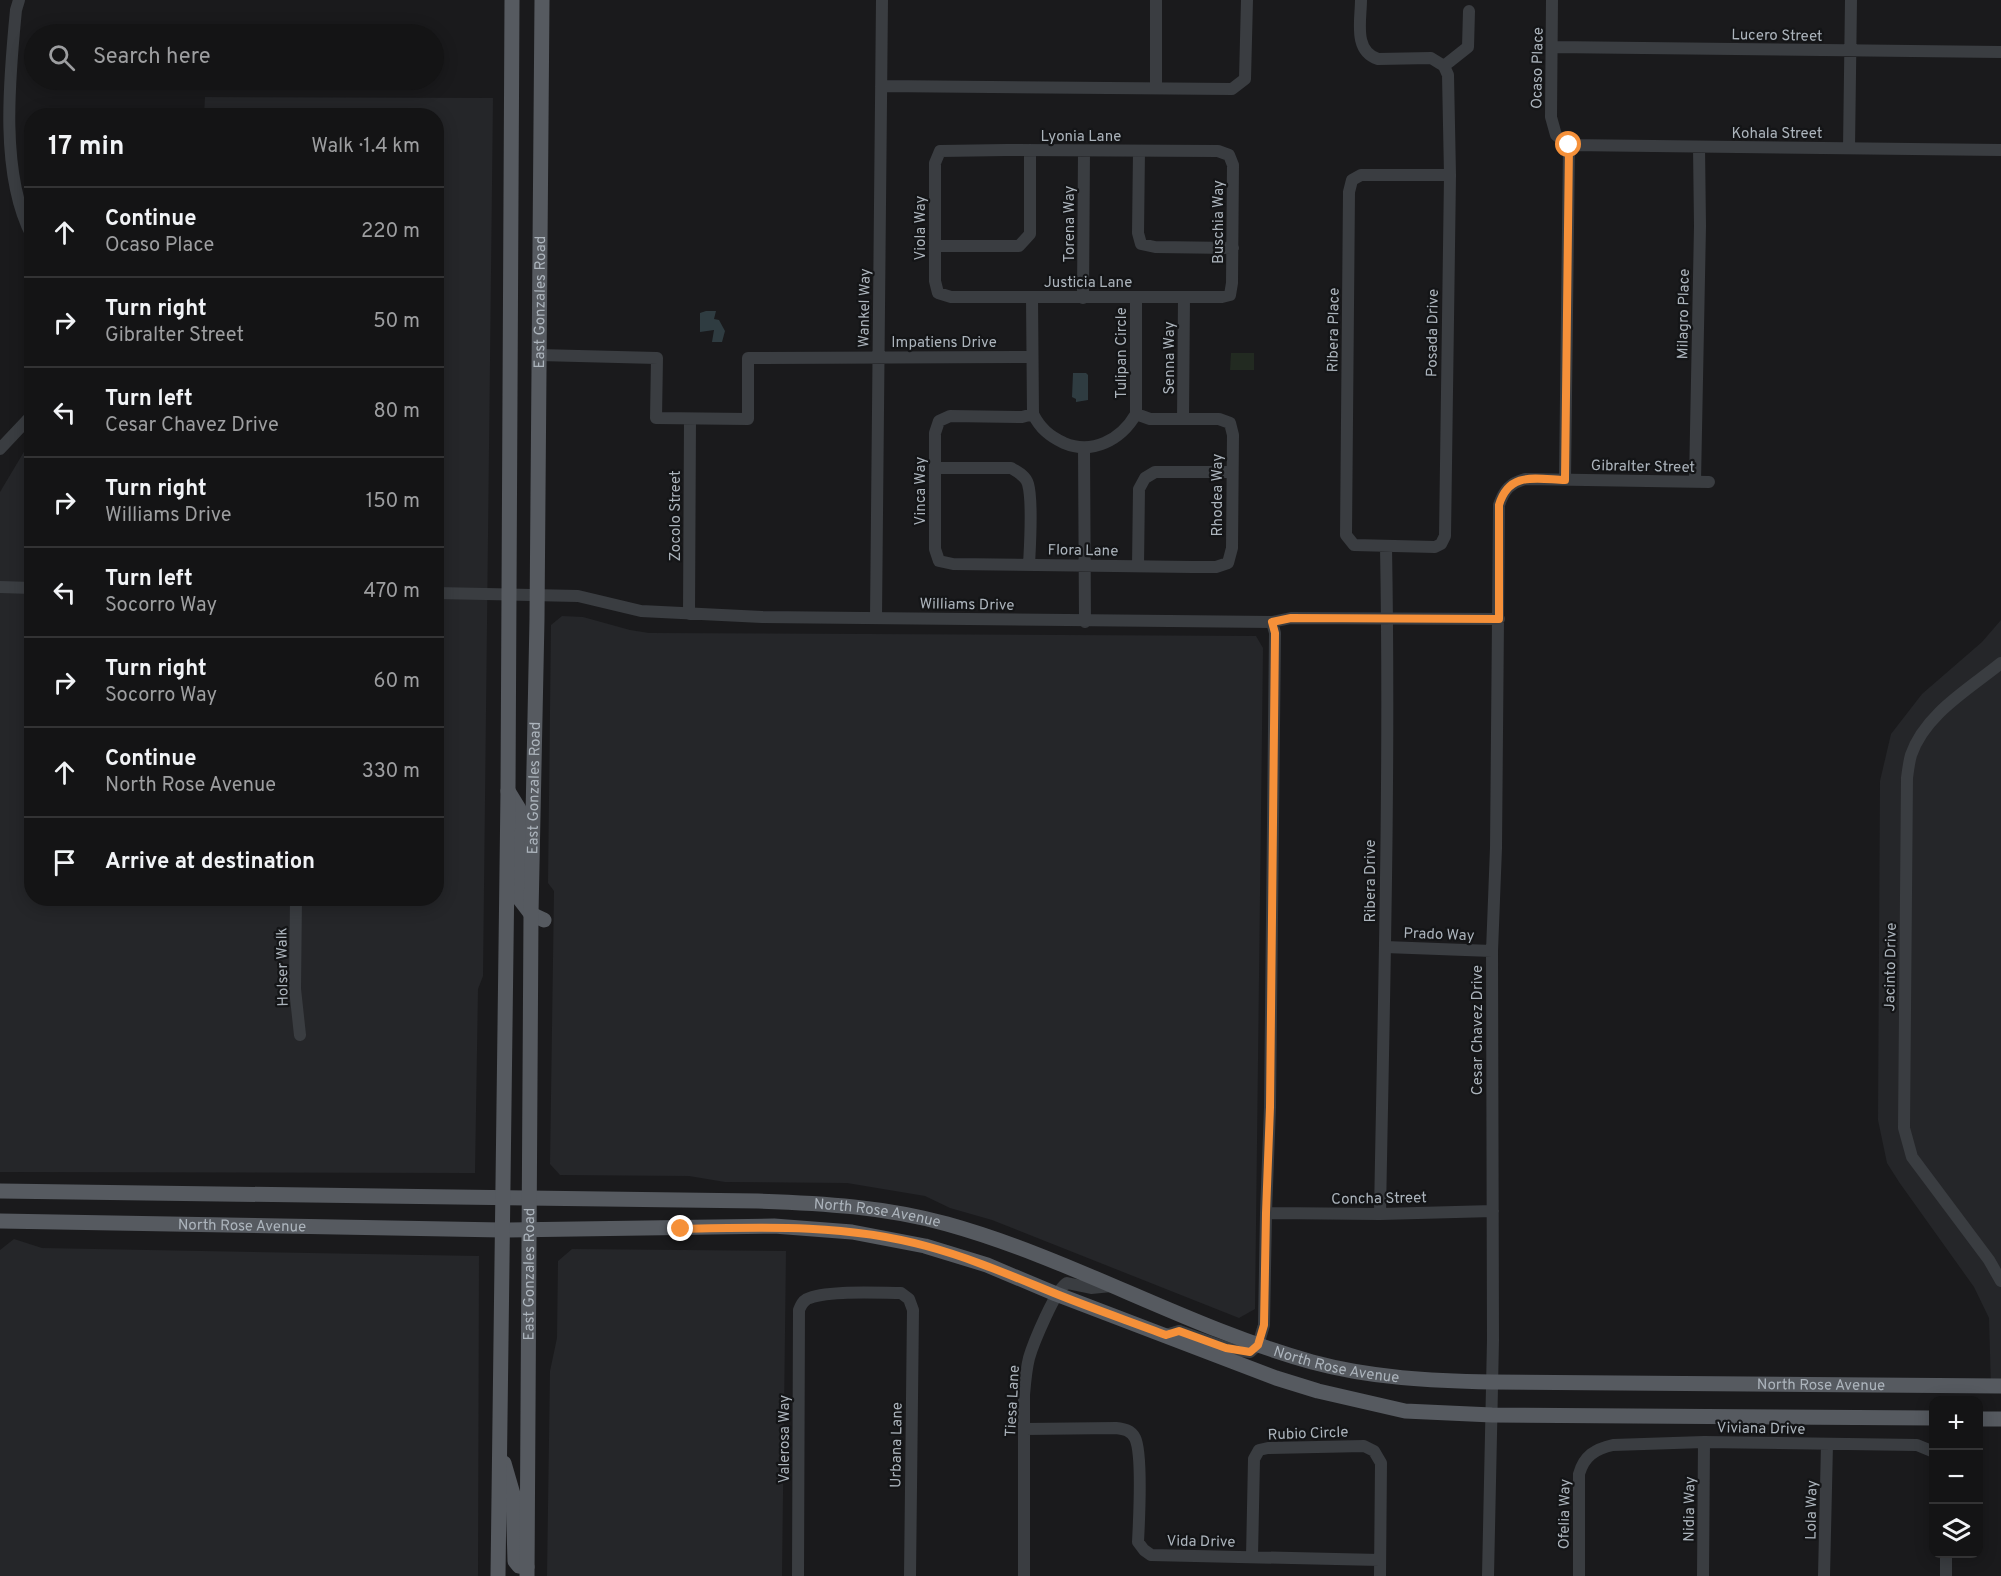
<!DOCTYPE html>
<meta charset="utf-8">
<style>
:root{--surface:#141415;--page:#1d1d1e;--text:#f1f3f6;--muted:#9d9ea0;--line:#333334}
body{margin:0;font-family:Overpass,sans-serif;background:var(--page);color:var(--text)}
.controls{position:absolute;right:18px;bottom:18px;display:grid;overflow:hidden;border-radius:12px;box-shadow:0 3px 15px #0003}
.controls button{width:54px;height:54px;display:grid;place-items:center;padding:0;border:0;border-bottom:2px solid var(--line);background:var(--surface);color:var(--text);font:30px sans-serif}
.stop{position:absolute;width:18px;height:18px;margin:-14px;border:4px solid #f59039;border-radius:50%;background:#fff}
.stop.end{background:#f59039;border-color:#fff;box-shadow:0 2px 6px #0008}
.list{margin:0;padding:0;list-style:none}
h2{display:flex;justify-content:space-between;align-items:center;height:78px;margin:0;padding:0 24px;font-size:26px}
h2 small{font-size:20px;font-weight:400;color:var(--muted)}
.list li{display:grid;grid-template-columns:39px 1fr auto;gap:18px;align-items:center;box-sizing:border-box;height:90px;padding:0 24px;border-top:2px solid var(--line)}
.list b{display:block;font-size:22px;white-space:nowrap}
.list p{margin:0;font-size:20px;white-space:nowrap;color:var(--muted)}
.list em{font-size:20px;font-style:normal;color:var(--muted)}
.icon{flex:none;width:33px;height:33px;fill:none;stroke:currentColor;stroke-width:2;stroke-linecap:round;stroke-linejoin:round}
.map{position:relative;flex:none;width:2001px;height:1576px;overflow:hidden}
.search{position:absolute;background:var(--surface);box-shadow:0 3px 15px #0003;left:24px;top:24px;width:420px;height:66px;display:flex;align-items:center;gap:15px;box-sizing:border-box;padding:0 21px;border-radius:33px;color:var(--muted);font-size:22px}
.panel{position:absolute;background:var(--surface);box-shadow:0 3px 15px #0003;left:24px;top:108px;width:420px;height:798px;border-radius:24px}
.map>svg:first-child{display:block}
</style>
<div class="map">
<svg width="2001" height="1576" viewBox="0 0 2001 1576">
<rect width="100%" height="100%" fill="#1a1a1c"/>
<!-- built -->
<path fill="#252629" d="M205,97L493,98L483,976L478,989L475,1173L0,1172V492L31,440L32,898H436V116L204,115Z
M562,616L583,617L630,630L649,633L1256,636L1263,648L1255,1309L1239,1318L992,1220L950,1208L925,1196L847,1183L725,1182L689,1176L560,1175L550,1164L554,891L548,883L551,625Z
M2001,620V1389H1991L1989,1318L1974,1287L1899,1182L1887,1163L1878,1120L1880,781L1891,734L1922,694L1982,642Z
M14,1239L42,1248L479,1256L478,1576H0V1250Z
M572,1249L786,1251L782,1576H547L550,1371L557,1338L558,1261Z"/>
<!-- green -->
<path fill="#222a21" d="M1231,353H1254V370H1230Z"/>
<!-- water -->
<path fill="#2f3c41" d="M706,311H716L714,319L719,320L725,331L722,342H712L714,330L700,332V313Z
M1073,373H1086L1088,375V400L1076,402V399L1072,397Z"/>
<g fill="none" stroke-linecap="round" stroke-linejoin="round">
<!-- minor -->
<path stroke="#3a3d41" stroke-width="12" d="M19,0L16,10C9,81 0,175 32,236
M1156,0V88
M1361,0C1361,20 1353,51 1378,59L1431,58L1444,66
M1552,0L1551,117L1556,135L1569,145L2001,150
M1552,47L2001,52
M881,86L1232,89L1245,79L1247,0
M1849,148L1851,0
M1006,150L1218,151L1229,155L1233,165L1232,283L1230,295L1222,297H951L938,293L935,281V163L940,151Z
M1139,151L1138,233L1141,244L1155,247L1233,248
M1450,175H1361L1352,180L1349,192L1346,535L1354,545L1435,547L1441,544L1445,536L1450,175L1448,75L1444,66L1468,47L1469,11
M936,246H1019L1030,234V150
M1032,298L1033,414C1040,428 1049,436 1064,443C1092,455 1121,440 1136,414V297
M1083,298L1084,151
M539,355L657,358L656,418L748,419V358L1032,357
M1033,414L1022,417L950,416L939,421L935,433V549L939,561L953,564L1193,567H1216L1228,563L1232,548L1233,435L1230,423L1219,419H1150L1136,414
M1183,419L1184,297
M1084,448L1085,622
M0,449L32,415
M935,468H1011C1018,472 1026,476 1028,484C1033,501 1030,545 1029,565
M1565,480L1569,145
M1695,482L1700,226L1699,147
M1138,566L1139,489L1145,478L1155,472H1232
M0,587L32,588
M436,593L578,596L641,611L762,617L1272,622L1291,618L1499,619
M689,614L690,419
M876,617L882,0
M2001,663C1969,689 1925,714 1911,755C1909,762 1908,770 1907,778L1904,1128L1912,1157L1989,1260L2001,1281
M296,898L295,989L300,1035
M1385,947L1492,951
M1266,1213L1380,1214L1493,1211
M1380,1214C1384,992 1390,769 1386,547
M1166,1335L1179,1331L1233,1350L1250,1352L1258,1345L1264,1325L1266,1213L1270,1107L1275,633L1272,622
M1025,1429L1116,1428C1124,1429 1131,1430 1135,1438C1143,1454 1139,1521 1138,1542L1144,1550L1151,1555L1380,1560
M1252,1557L1254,1459L1259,1450L1268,1448L1364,1446L1374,1451L1381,1463L1380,1576
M798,1576L799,1310C801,1305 802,1302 807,1299C825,1290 879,1293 901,1293L909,1299L913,1310L910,1576
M1024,1576V1395C1025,1383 1026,1370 1029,1358C1033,1344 1056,1288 1067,1283L1091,1288L1111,1286
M1488,1576L1493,1340L1492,951L1496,848L1499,505C1504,490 1510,483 1525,479L1709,482
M1579,1576V1474C1584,1456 1595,1449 1613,1445L1704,1442L1917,1445L1934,1452
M1703,1576L1704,1442
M1824,1576L1827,1444
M1946,1576V1554"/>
<!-- major -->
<g stroke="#565a60" stroke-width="15">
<path d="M508,791L519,809L518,897L531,914L544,920"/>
<path id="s1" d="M0,1191L758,1201C822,1203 886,1207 947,1224C1073,1259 1186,1327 1312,1362C1371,1378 1432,1381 1492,1382L2001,1386"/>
<path id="s2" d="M0,1221L502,1230L774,1226L852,1232L925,1246L987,1265L1056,1294L1276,1378L1318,1391L1405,1411L1492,1415L1934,1418"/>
<path d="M1978,1419H2001"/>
<path d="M504,1463L513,1494L515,1561L519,1566L527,1567"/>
<path d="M498,1576L508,791L512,0"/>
<path id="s3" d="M527,1576L531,914L537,619L542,0"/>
</g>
</g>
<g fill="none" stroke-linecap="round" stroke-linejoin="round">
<!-- route -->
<path stroke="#f59039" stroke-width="8" d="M681,1229C763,1227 846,1224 926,1246C971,1258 1012,1276 1054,1293C1091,1308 1129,1321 1166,1335L1179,1331L1226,1348L1250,1352L1258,1345L1264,1325L1266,1213L1270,1107L1275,633L1272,622L1291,618L1499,619V505C1509,471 1536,479 1565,480L1569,145"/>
</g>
<g text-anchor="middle" stroke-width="4.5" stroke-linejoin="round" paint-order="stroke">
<!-- street labels -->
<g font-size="15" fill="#acb4bc" stroke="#141517">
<text transform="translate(1777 35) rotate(1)" y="5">Lucero Street</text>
<text transform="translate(1537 68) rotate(-89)" y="5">Ocaso Place</text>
<text x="1777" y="138">Kohala Street</text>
<text x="1081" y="141">Lyonia Lane</text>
<text transform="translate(1218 222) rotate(-90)" y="5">Buschia Way</text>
<text transform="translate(1069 224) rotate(-90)" y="5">Torena Way</text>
<text transform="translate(920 228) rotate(-90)" y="5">Viola Way</text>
<text x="1088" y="287">Justicia Lane</text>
<text dy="5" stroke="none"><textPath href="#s3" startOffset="1274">East Gonzales Road</textPath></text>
<text transform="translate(864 308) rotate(-89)" y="5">Wankel Way</text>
<text transform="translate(1683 314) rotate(-89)" y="5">Milagro Place</text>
<text transform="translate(1333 330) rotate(-89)" y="5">Ribera Place</text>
<text transform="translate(1432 333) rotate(-89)" y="5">Posada Drive</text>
<text x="944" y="347">Impatiens Drive</text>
<text transform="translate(1121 353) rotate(-90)" y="5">Tulipan Circle</text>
<text transform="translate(1169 358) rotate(-90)" y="5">Senna Way</text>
<text transform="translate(1643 466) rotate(1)" y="5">Gibralter Street</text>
<text transform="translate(920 491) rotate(-90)" y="5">Vinca Way</text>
<text transform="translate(1217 495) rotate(-90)" y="5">Rhodea Way</text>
<text transform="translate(675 516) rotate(-90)" y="5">Zocolo Street</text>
<text transform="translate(1083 550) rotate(1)" y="5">Flora Lane</text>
<text transform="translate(967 604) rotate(1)" y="5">Williams Drive</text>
<text dy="5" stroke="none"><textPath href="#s3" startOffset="788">East Gonzales Road</textPath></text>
<text transform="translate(1370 881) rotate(-90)" y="5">Ribera Drive</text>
<text transform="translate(1439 934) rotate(2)" y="5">Prado Way</text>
<text transform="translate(282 967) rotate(-91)" y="5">Holser Walk</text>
<text transform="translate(1890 967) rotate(-89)" y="5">Jacinto Drive</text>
<text transform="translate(1477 1030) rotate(-90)" y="5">Cesar Chavez Drive</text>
<text transform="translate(1379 1198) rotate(-1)" y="5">Concha Street</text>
<text dy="5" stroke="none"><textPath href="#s1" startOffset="878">North Rose Avenue</textPath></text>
<text dy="5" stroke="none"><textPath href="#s2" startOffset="242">North Rose Avenue</textPath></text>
<text dy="5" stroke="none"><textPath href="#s3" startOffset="302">East Gonzales Road</textPath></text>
<text dy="5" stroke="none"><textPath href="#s1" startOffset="1364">North Rose Avenue</textPath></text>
<text dy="5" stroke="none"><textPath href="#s1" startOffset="1850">North Rose Avenue</textPath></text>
<text transform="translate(1012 1401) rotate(-87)" y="5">Tiesa Lane</text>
<text transform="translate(1761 1428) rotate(1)" y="5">Viviana Drive</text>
<text transform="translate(1308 1433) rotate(-2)" y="5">Rubio Circle</text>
<text transform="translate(784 1439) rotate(-90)" y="5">Valerosa Way</text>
<text transform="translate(896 1445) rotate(-89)" y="5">Urbana Lane</text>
<text transform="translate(1689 1509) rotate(-89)" y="5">Nidia Way</text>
<text transform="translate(1811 1510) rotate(-89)" y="5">Lola Way</text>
<text transform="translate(1564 1514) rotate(-89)" y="5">Ofelia Way</text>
<text transform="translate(1201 1541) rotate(1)" y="5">Vida Drive</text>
</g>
</g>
</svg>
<div class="controls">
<button>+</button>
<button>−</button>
<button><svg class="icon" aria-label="layers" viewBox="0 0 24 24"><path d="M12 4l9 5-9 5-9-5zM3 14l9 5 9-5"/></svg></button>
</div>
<div class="stop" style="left:1569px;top:145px"></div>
<div class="stop end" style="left:681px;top:1229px"></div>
<div class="search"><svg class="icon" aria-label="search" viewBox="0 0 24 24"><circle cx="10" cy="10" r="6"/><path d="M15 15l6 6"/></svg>Search here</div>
<section class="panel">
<h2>17 min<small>Walk · 1.4 km</small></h2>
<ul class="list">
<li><svg class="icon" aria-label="ahead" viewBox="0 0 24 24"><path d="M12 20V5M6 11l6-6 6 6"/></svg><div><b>Continue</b><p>Ocaso Place</p></div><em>220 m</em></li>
<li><svg class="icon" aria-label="right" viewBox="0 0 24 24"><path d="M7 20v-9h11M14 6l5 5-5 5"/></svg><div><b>Turn right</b><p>Gibralter Street</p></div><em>50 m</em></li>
<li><svg class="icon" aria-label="left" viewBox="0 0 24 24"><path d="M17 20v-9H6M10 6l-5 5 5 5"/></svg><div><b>Turn left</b><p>Cesar Chavez Drive</p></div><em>80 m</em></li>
<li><svg class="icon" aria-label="right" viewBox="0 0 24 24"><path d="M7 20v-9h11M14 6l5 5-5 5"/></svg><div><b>Turn right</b><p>Williams Drive</p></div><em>150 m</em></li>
<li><svg class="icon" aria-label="left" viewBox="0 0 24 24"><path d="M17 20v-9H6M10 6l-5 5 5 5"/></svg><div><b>Turn left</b><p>Socorro Way</p></div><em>470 m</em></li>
<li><svg class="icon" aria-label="right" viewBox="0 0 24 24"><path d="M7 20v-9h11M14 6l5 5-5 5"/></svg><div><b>Turn right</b><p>Socorro Way</p></div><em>60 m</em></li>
<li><svg class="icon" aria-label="ahead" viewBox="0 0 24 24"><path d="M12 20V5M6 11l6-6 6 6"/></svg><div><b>Continue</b><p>North Rose Avenue</p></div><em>330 m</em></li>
<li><svg class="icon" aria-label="arrive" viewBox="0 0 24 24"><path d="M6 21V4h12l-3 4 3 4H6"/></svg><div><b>Arrive at destination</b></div></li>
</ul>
</section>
</div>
